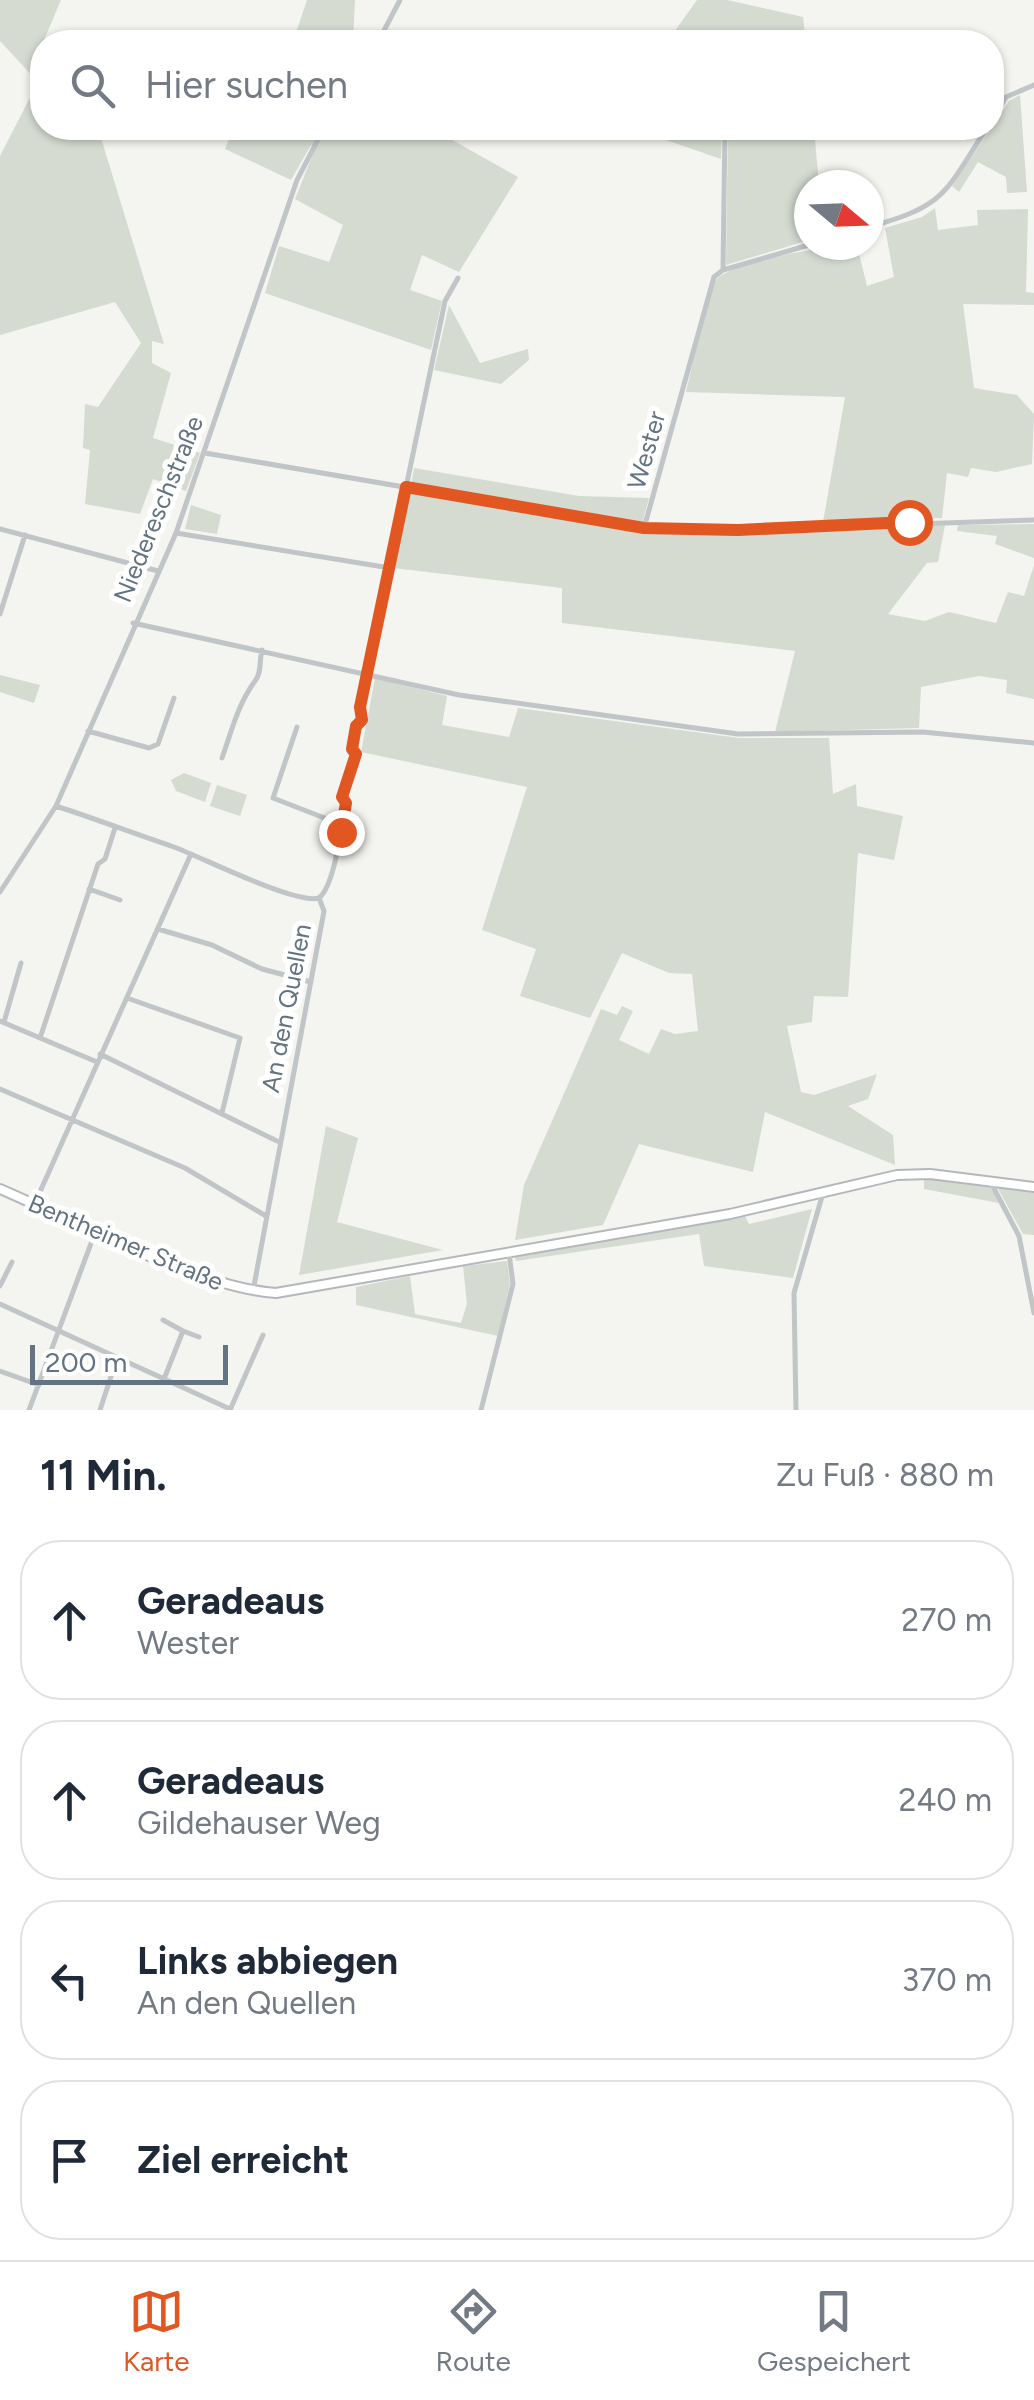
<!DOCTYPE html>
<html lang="de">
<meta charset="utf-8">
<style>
:root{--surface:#fff;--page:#f6f6f7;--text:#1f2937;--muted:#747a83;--line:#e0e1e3;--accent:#e25622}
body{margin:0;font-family:Figtree,sans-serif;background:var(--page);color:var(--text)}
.compass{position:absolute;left:794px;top:170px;width:90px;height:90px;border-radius:50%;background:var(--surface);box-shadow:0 2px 8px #0004;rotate:109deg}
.scale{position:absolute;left:30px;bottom:25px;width:198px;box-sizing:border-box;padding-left:10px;border:5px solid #637381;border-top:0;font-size:28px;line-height:35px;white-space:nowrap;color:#637381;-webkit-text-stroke:8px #fff;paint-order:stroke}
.stop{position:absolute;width:30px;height:30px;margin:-22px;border:8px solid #e25622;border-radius:50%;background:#fff}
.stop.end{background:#e25622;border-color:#fff;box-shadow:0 2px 10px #0008}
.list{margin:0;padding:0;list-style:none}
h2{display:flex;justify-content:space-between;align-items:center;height:130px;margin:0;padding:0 40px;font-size:42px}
h2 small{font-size:32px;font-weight:400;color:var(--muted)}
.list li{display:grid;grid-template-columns:65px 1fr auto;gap:30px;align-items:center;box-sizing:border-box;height:160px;margin:0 20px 20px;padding:0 20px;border:2px solid var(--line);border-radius:40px}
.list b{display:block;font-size:38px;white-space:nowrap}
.list p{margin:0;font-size:32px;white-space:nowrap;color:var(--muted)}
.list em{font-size:32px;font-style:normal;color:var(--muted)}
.icon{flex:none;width:55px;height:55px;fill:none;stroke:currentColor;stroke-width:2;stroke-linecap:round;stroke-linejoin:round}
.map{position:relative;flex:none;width:1034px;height:1410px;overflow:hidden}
.search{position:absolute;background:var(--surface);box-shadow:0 2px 8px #0004;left:30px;right:30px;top:30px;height:110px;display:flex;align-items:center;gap:25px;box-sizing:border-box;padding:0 35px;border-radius:40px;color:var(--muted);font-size:38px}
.sheet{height:850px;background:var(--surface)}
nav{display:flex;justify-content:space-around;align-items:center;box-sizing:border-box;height:140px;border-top:2px solid var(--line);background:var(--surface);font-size:28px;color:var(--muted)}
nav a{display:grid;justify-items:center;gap:5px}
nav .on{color:var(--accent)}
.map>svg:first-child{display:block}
</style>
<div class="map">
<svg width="1034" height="1410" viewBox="0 0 1034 1410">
<rect width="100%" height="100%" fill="#f4f4f0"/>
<!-- green -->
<path fill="#d5dbd1" d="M0,0H61L33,66L42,76V128H91L101,138L164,344L152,341V363L171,373L153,438L200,453L186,491L153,479L140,514L85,504L90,450L83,448L85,404L98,407L141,343L115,302L0,335V156L38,82L0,41Z
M307,0H355L353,42H293Z
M697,0H727L803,17L806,42H708L675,31L667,42Z
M1020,95L1027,192L1007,193L1006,177L978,162L959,192L952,186L1009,101Z
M233,128H431L518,177L459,272L422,255L410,290L442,301L431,350L265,293L279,246L329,262L343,225L295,199L315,149L311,145L291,180L225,149Z
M631,128H722L721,159Z
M728,128L745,131L747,128H814L819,185H809V240L726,265Z
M935,208L938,230L978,225L977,210L1028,209L1026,292L1034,293V305L963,304L974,388L1017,395L1034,414L1032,464L996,472L971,468L968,477L947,473L942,518L823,522L845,397L686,392C692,370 706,293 716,280C731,261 831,245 857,245L867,286L894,277L885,228L922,217Z
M449,305L480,363L528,349L529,360L501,384L434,370Z
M414,468L579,496L649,498L642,524L411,485Z
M409,491L646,531L740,534L945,525L938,562L927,563L888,614L925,621L949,612L996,623L1008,592L1024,596L1034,565V699L1006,693L1007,680L979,676L921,687L919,728L775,732L795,651L562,623V588L393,568Z
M191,505L221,515L217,534L185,529Z
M1034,524V558L995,544L997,536L957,531L958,525Z
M0,675L40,685L34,703L0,692Z
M375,678L447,696L442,725L509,737L518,708L739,738H829L833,794L856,784L857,806L903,816L894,860L858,853L848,997L814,996L812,1022L787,1026L801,1092L814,1095L877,1074L868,1099L848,1106L893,1135L895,1165L765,1112L753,1172L639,1144L603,1225L515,1240L524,1185L601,1009L617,1015L622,1006L633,1011L619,1040L649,1054L661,1029L675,1034L698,1031L692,974L669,973L622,953L590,1018L520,996L536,949L482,930L527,787L361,752Z
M184,773L211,783L205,802L176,791L171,780Z
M217,785L247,795L240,816L210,806Z
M326,1126L358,1138L337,1222L443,1250L299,1275Z
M924,1178L989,1185L999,1203L924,1189Z
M996,1185L1034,1190V1235L1023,1234Z
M812,1209L793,1278L704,1266L699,1234L516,1261L515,1257L745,1216L749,1224Z
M507,1261L510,1284L498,1336L356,1305V1287L410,1276L415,1314L461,1323L467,1304L463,1266Z"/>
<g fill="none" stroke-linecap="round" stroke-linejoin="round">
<defs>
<path id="secondary" d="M0,1189C75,1221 198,1288 276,1293L730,1214L897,1175L930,1174L1034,1187"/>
</defs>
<!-- secondary casing -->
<use href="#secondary" stroke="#b4b8bc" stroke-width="12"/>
<!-- street -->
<path stroke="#c1c5c8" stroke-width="5" d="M378,42L400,0
M992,120L1006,97L1034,85
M869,227C948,205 944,193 987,128
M723,270L725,128
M205,453L644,528L738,530L1034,520
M644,528L714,277L723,270L809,245
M0,529L158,571
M176,533L390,568
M0,614L25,535
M133,623L459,695L738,734L923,732L1034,743
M297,727L273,798L340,824
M88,731L149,748L158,744L174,698
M222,758C232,730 238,704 255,681C262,673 259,660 262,650
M56,806C96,819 135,834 174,847C201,857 296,905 319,898
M89,889L120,900
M0,892L56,806L176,533L297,180L324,128
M319,898C335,885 341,827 346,803L342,797L356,754L352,749L356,726L362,720L360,707L445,301L458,278
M158,929L212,945L262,969L311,982
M127,998L240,1038L222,1113
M0,1021L97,1062
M4,1022L21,963
M40,1038L98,864L105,859L115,828
M100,1054L277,1141
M0,1089L185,1168L266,1216
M990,1181L1019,1236L1034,1313
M35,1203L191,854
M0,1286L12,1262
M253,1291L324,911L319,898
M0,1304L230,1409
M163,1320L183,1331
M0,1371L39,1385
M164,1379L183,1331L199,1337
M29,1410L96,1230
M100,1410L117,1358
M230,1410L263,1335
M481,1410L513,1284L509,1253
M796,1410L794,1293L823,1193"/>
<!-- secondary -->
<use href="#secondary" stroke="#fff" stroke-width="8"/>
</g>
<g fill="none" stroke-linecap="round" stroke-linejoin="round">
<!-- route -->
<path stroke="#e25622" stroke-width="12" d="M341,832L346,803L342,797L356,754L352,749L356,726L362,720L360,707L406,487L644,528L738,530L909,522"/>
</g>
<g text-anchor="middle" stroke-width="10" stroke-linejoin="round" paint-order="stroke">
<!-- street labels -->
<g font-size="25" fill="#637381" stroke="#fff">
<text transform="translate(646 450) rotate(-74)" y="9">Wester</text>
<text transform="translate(158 509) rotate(-68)" y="9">Niedereschstraße</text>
<text transform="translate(286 1008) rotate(-79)" y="9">An den Quellen</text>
<text transform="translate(126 1242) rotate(23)" y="9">Bentheimer Straße</text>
</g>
</g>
</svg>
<svg class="compass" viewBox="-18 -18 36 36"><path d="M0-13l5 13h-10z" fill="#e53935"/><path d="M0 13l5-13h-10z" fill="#747a83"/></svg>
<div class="scale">200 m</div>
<div class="stop" style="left:909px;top:522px"></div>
<div class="stop end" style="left:341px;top:832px"></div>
<div class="search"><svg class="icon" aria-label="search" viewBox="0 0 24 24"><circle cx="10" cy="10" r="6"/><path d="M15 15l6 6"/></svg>Hier suchen</div>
</div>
<section class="sheet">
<h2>11 Min.<small>Zu Fuß · 880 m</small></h2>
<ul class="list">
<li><svg class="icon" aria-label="ahead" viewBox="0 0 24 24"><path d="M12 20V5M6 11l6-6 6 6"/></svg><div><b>Geradeaus</b><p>Wester</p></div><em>270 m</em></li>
<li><svg class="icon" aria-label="ahead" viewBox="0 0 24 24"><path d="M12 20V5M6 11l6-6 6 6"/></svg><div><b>Geradeaus</b><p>Gildehauser Weg</p></div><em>240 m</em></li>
<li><svg class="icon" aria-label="left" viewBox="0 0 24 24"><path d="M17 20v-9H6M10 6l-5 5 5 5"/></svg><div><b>Links abbiegen</b><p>An den Quellen</p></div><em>370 m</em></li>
<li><svg class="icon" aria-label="arrive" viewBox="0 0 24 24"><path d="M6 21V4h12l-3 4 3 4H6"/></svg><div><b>Ziel erreicht</b></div></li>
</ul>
</section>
<nav>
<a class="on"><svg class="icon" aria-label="map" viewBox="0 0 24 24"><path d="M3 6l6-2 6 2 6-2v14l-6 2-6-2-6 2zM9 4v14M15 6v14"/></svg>Karte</a>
<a><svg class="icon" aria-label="directions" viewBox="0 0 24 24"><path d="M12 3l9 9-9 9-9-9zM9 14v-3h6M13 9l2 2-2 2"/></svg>Route</a>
<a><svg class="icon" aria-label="saved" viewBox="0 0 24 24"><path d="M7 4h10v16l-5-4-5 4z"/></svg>Gespeichert</a>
</nav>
